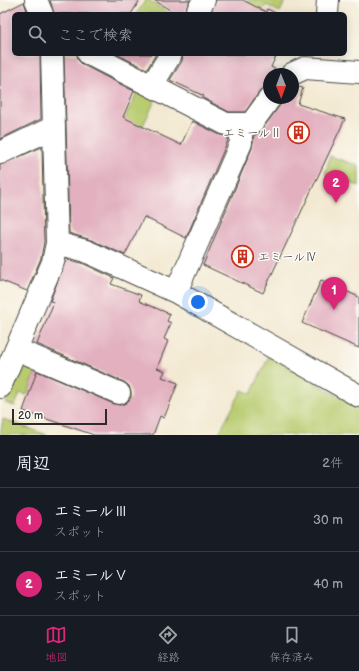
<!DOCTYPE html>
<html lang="ja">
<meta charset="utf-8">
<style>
:root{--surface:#171b24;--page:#20242c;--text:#f1f3f6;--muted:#9ea1a6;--line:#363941;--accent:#db2777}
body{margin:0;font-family:"Balsamiq Sans","Klee One",sans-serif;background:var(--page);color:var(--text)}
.compass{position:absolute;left:263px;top:68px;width:36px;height:36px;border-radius:50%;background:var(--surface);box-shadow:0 2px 10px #0003;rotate:179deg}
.scale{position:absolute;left:12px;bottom:10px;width:95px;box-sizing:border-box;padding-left:4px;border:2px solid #2b2b2b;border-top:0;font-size:11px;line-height:14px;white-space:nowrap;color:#2b2b2b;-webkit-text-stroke:3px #fdfcf7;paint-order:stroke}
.you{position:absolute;left:198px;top:302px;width:14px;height:14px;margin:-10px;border:3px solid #fff;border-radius:50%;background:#1a73e8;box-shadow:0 0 0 6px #1a73e833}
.badge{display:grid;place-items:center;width:26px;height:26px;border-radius:50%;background:var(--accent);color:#fff;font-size:13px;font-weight:700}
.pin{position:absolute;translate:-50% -33px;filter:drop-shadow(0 1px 2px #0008)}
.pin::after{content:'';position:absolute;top:21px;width:14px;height:12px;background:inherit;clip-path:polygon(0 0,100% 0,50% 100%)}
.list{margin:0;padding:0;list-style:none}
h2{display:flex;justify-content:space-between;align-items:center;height:52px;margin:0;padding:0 16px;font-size:17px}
h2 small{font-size:13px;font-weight:400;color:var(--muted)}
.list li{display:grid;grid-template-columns:26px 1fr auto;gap:12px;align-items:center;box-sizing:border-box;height:64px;padding:0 16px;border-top:1px solid var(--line)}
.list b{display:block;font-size:15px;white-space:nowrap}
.list p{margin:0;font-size:13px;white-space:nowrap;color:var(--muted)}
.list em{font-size:13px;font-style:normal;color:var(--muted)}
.icon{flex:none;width:22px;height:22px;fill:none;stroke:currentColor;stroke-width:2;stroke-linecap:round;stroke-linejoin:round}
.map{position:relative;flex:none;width:359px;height:435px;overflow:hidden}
.search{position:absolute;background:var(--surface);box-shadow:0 2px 10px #0003;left:12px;right:12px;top:12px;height:44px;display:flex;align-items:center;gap:10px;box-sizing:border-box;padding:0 14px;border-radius:6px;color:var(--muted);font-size:15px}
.sheet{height:180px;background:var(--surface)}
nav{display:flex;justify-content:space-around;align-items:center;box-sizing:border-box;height:56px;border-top:1px solid var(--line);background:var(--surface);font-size:11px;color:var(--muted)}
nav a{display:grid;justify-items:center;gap:2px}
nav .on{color:var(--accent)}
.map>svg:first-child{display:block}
</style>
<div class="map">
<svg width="359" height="435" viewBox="0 0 359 435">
<rect width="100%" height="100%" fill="#fdfcf7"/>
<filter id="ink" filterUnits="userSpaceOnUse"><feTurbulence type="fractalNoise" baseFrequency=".025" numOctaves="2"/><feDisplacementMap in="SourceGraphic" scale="8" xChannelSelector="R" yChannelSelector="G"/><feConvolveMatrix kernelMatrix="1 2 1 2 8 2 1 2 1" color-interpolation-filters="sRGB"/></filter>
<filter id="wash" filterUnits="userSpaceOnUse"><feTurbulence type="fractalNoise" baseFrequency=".012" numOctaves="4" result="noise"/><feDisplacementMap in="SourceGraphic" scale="16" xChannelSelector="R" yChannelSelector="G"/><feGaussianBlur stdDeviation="0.9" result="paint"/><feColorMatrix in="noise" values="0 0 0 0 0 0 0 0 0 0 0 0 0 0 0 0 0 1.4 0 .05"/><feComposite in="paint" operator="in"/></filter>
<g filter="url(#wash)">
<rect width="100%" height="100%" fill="#f3e9d2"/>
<!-- green -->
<path fill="#b8cb6e" stroke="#727b4c" d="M146,0H149L170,14H136Z
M248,0H282L285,2L280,12L266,5L261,14L243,11Z
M139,88L157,96L139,134L121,126Z
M330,156L359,166V186L325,174Z
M269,356L359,408V435H218L242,390L251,394Z
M20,364L37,370L27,395L20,393L15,406L5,403Z
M3,419L47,435H0Z"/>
<g id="blocks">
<!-- building -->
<path fill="#e2b0bf" d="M50,0H140L131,14H54Z
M154,0H190L184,14H176Z
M216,0H243L266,12L267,9L278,14H210Z
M24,2L28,14H14V54H40L41,119L0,139V14Z
M64,54H77L78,60L83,65L134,91L123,117L181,145L192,121L220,135L228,136V140L186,238L144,217L125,255L91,240L69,233Z
M116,54H156L147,69Z
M183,54H277L271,67L275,69L272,74H269V86L260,91L245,112H229L203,98L204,96L170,80L182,61Z
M293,86L303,88L298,104L345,119L263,293L203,265L252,148L254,136L261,131L280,105L282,98H293Z
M42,147L44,242L41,258L27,291L0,280V165Z
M66,259L82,263L114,278L111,284L141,295L139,301L170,314L167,321L171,323L164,339L168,341L157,368L165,371L162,377L178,383L164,418L160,416L153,435H94L23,411L37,371L114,404L120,405L126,403L131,398V392L129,386L124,382L37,344L54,302L50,301Z
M321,280L359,297V348L302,323Z"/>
</g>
</g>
<g filter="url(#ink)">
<use href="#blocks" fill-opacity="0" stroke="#494844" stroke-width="1"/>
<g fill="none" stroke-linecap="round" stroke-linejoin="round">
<defs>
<path id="minor" d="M36,0L42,14
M196,14L204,0
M327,14L328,0
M89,54L226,124H251L270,98
M292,74L305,68L359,72
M152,85L171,54
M0,153L54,127
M57,243L86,251L176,292L359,396
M176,292L241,143V125
M16,349L119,393
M0,387L53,262L57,243L52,54"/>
</defs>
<!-- minor casing -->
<use href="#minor" stroke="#494844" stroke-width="24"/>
<!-- minor -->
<use href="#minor" stroke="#fff" stroke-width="22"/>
</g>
</g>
<!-- icons -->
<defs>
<symbol id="building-ring" viewBox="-11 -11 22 22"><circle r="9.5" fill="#fdfcf7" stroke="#c8321e" stroke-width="1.5"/><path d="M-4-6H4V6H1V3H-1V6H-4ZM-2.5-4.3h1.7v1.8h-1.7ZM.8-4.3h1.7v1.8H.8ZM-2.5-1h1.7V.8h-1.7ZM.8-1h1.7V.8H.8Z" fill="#c8321e"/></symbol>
</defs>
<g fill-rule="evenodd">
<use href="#building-ring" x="286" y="120" width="25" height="25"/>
<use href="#building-ring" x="230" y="244" width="25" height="25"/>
</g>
<g text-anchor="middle" stroke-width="3" stroke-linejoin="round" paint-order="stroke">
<!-- poi labels -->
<g font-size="12" fill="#2b2b2b" stroke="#fdfcf7" text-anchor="end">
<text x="282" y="137">エミールⅡ</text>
<text x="258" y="261" text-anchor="start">エミールⅣ</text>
</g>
</g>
</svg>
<svg class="compass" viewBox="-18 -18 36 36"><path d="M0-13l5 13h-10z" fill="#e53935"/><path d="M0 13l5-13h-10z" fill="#9ea1a6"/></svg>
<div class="scale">20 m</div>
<div class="you"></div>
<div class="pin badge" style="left:334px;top:310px">1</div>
<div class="pin badge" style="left:336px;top:203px">2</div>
<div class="search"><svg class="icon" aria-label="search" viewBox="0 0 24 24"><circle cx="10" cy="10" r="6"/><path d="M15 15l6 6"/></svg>ここで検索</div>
</div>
<section class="sheet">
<h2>周辺<small>2件</small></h2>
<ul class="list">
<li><span class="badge">1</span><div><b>エミールⅢ</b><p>スポット</p></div><em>30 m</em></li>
<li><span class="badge">2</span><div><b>エミールⅤ</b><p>スポット</p></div><em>40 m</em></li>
</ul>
</section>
<nav>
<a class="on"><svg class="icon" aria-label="map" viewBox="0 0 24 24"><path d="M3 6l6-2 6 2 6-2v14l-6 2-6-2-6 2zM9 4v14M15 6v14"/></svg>地図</a>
<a><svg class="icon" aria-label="directions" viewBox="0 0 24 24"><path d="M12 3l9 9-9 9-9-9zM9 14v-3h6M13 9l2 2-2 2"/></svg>経路</a>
<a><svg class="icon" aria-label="saved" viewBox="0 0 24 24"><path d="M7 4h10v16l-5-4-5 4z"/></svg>保存済み</a>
</nav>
